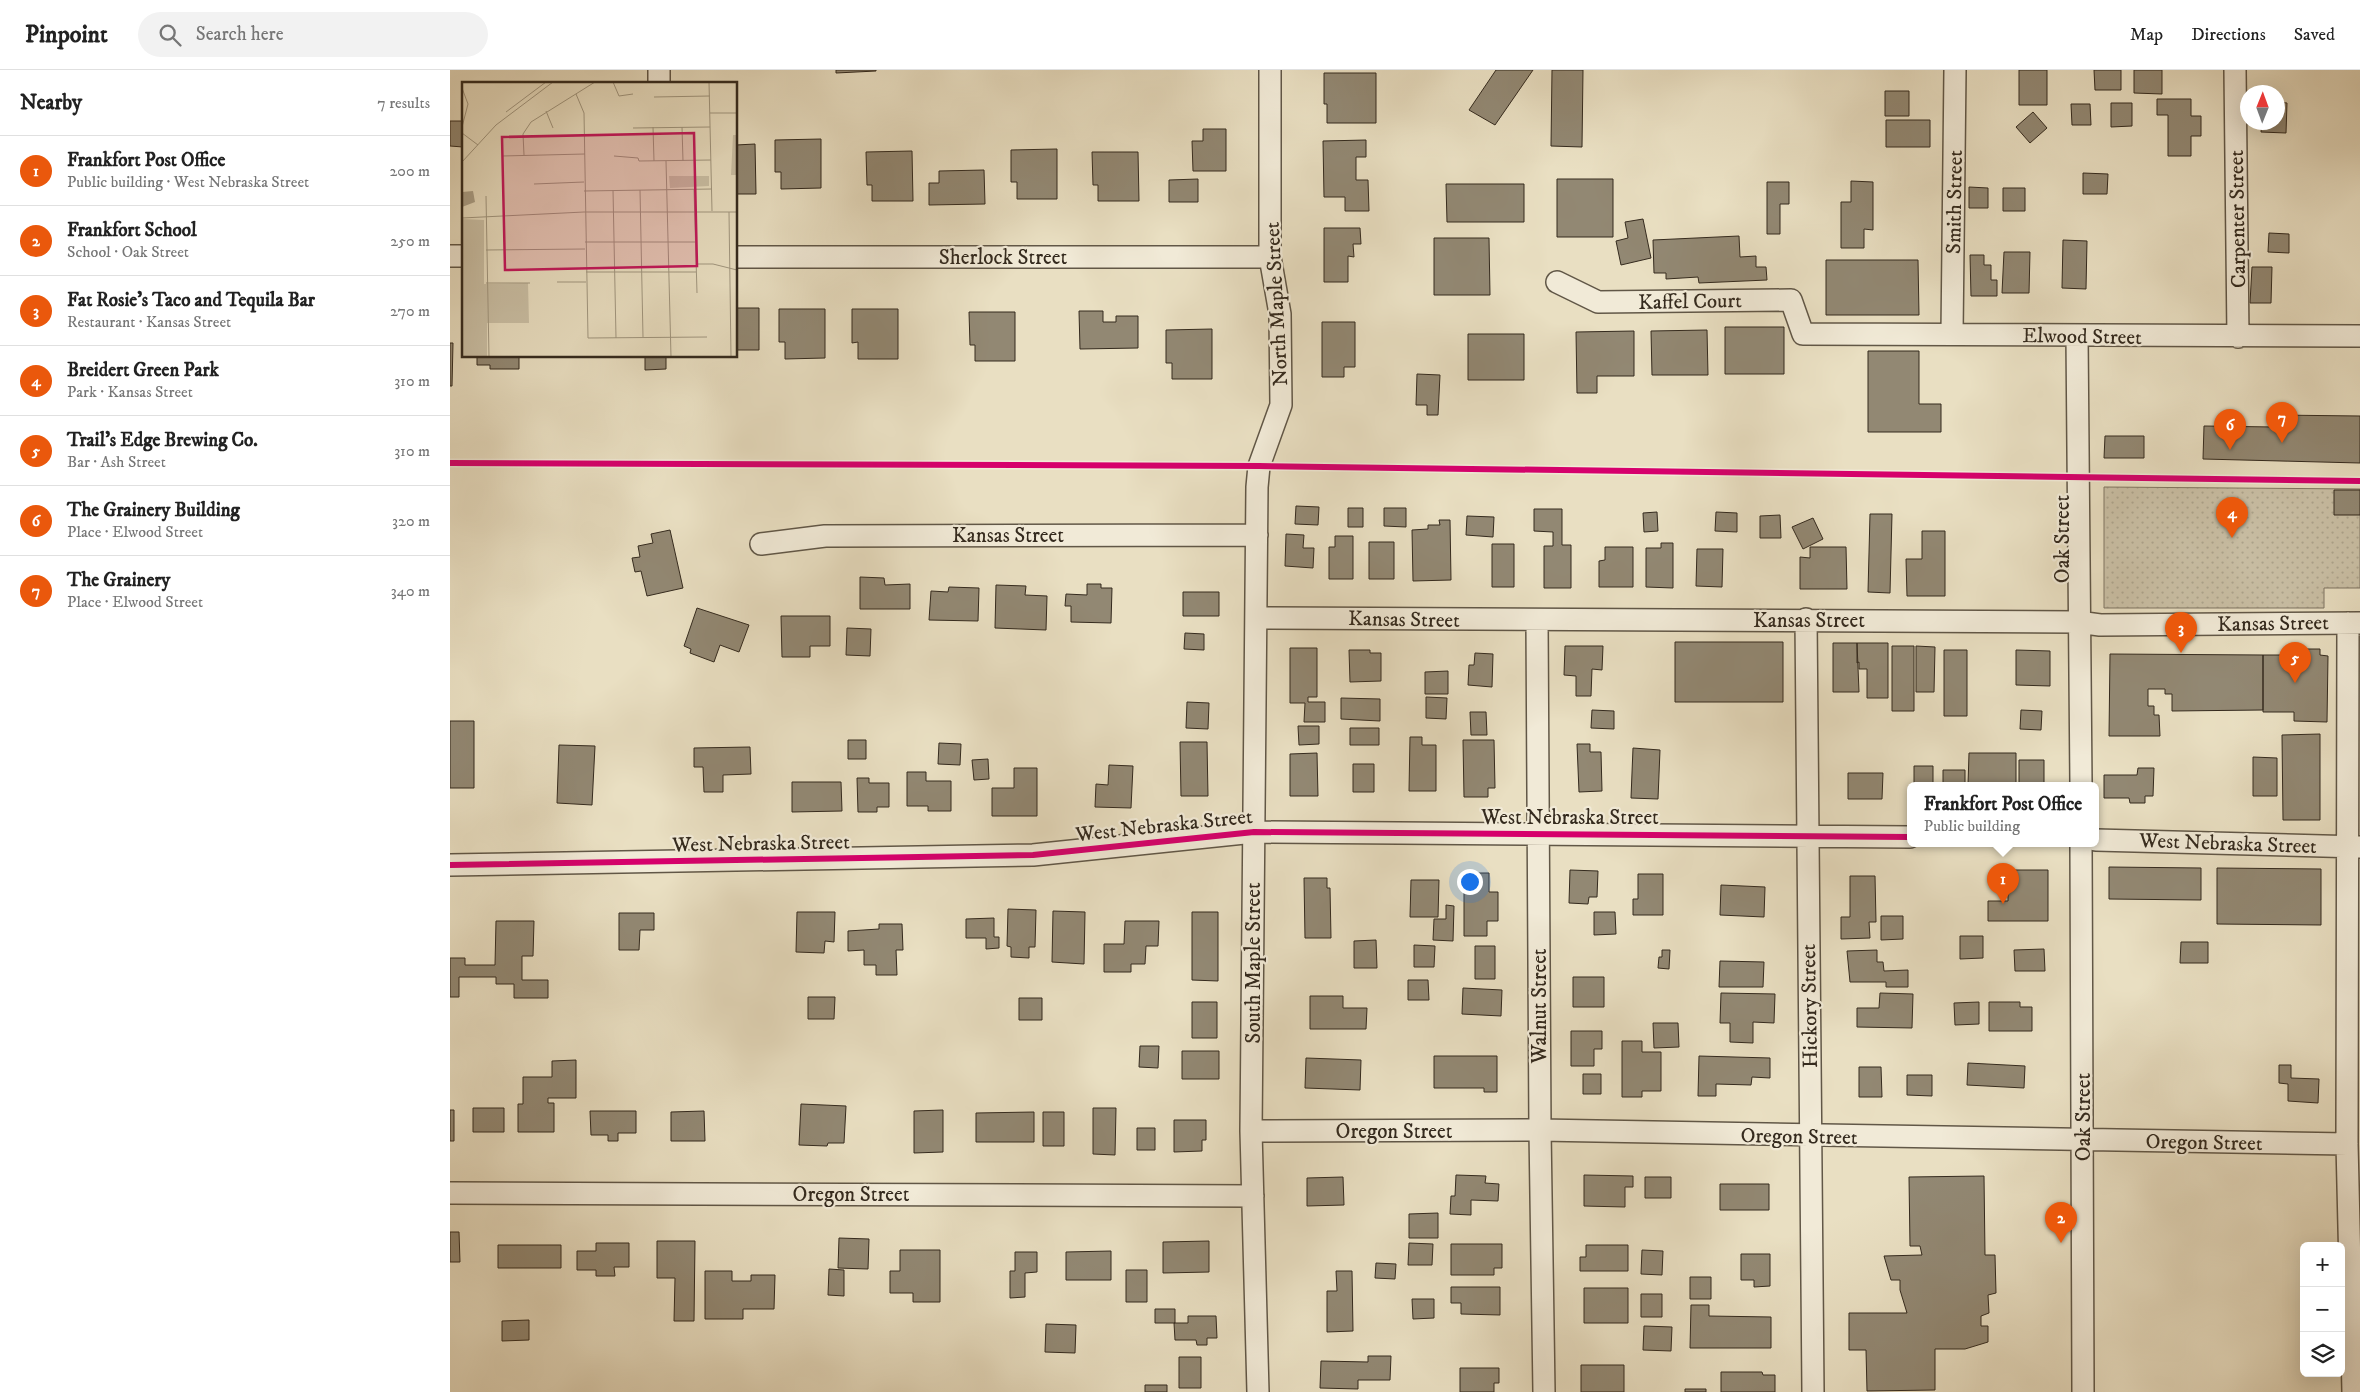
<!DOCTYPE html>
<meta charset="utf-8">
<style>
:root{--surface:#fff;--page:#f2f2f2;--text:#222;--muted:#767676;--line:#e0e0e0;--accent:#ea580c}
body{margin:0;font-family:"IM FELL DW Pica",serif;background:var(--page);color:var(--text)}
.controls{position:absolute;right:15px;bottom:15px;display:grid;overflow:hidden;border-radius:8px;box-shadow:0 5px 20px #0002}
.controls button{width:45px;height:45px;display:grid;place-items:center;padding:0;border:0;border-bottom:1px solid var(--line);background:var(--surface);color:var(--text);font:25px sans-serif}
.compass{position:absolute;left:1790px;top:15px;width:45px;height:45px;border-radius:50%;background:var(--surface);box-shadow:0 5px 20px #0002;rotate:1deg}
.you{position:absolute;left:1019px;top:811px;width:18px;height:18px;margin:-12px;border:4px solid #fff;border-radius:50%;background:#1a73e8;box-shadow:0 0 0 8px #1a73e833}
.badge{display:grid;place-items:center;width:32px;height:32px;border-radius:50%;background:var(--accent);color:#fff;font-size:16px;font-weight:700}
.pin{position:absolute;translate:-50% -41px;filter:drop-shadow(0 1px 2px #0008)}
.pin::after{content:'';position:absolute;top:26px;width:18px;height:15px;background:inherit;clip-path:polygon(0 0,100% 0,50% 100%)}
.popup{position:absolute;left:1457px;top:712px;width:192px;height:65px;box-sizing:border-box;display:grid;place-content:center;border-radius:8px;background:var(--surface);filter:drop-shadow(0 1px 4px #0005);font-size:16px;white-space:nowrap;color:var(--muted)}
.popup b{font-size:19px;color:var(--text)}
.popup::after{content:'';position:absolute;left:50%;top:100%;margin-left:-10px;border:10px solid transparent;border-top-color:var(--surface)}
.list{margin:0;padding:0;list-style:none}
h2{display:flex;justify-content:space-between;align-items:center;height:65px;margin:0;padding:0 20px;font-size:21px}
h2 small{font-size:16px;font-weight:400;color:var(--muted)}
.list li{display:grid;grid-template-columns:32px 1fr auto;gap:15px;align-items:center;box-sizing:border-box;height:70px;padding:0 20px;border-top:1px solid var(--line)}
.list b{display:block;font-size:19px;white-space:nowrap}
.list p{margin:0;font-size:16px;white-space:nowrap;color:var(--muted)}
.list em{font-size:16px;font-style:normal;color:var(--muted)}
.icon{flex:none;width:28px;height:28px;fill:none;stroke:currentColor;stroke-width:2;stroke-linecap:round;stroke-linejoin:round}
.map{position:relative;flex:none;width:1910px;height:1322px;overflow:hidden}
header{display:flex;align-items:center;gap:30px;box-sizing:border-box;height:70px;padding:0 25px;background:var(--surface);border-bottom:1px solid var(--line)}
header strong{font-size:24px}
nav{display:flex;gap:28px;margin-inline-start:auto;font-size:18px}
.search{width:350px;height:45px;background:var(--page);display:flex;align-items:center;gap:12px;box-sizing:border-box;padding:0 18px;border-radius:28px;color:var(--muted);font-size:19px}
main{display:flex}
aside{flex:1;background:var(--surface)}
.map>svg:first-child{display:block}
</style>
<header>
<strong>Pinpoint</strong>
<div class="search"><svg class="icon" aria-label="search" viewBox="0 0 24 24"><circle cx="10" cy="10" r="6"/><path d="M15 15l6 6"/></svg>Search here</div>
<nav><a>Map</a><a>Directions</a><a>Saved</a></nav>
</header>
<main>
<aside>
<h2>Nearby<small>7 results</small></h2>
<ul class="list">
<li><span class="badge">1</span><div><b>Frankfort Post Office</b><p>Public building · West Nebraska Street</p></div><em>200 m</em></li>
<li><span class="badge">2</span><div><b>Frankfort School</b><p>School · Oak Street</p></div><em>250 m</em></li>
<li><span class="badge">3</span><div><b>Fat Rosie's Taco and Tequila Bar</b><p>Restaurant · Kansas Street</p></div><em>270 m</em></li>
<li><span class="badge">4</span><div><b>Breidert Green Park</b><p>Park · Kansas Street</p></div><em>310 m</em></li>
<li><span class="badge">5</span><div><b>Trail’s Edge Brewing Co.</b><p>Bar · Ash Street</p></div><em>310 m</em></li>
<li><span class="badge">6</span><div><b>The Grainery Building</b><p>Place · Elwood Street</p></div><em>320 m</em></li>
<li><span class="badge">7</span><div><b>The Grainery</b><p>Place · Elwood Street</p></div><em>340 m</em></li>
</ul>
</aside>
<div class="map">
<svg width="1910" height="1322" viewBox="0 0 1910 1322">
<defs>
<pattern id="park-dots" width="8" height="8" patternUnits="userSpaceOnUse" patternTransform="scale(1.25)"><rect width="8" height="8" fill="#cac0a6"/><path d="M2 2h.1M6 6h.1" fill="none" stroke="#aea58e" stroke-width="1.8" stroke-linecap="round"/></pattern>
</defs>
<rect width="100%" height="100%" fill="#e9dfc2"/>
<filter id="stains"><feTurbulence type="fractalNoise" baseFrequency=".004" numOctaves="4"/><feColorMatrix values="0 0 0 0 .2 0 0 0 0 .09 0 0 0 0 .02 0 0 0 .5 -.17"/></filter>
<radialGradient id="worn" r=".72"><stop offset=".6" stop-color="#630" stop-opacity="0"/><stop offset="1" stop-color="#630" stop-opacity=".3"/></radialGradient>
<!-- park -->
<path fill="url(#park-dots)" stroke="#7f7562" d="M1654,417L1910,419V518H1874V538H1654Z"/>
<!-- building -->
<path fill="#928873" stroke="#342a1e" d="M386,0H426V1L386,3Z
M1046,0H1083L1045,55L1019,40Z
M1102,0H1133L1132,77L1101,76Z
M1569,0H1597V35H1569Z
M1644,0H1671V20H1645Z
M1684,0H1712V24L1684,23Z
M874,3H926V53H877V34H874Z
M1435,21H1459V46H1435Z
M1707,29H1741V46H1751V66H1741V86H1718V45H1707Z
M1828,32L1837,33L1836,63L1811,62L1812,52H1828Z
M1661,33H1682V56L1661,57Z
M1621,34H1640L1641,55H1622Z
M1583,42L1597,58L1580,73L1566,57Z
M1436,50H1480V77H1436Z
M0,51H13V77L0,76Z
M753,59H776V101H743L742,71H753Z
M371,69V118L331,119V102H325V70Z
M916,70V87H906V110H918L919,141H895V127H874L873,71Z
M305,74L306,124H286V75Z
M607,79V129H567V112H561V80Z
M462,81L463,131H422V115H417L416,82Z
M642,82H688L689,131H648V115H643Z
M534,100L535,134L479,135V113H489V101Z
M1633,103L1658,104L1657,124H1633Z
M748,109V132H719V110Z
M1107,109H1163V167H1107Z
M1401,111L1423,112V160L1414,159V178H1391V132H1401Z
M1317,112H1339V134H1330V164H1317Z
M996,114H1074V152H997Z
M1519,117L1538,118V138H1519Z
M1553,118H1575V141H1553Z
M1193,149L1201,188L1171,195L1166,171L1178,168L1175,152Z
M874,158H910L911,174H903L904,187L898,186V212H874Z
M1819,163L1839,164V183L1818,182Z
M1289,166L1290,187L1306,186V197H1316L1317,210L1249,213L1248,207L1216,209V203H1204L1203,170Z
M984,168H1039L1040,225H984Z
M1613,170L1637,171L1636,219L1612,218Z
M1554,182H1580L1579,223H1552Z
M1520,185H1534V195H1541V210H1547V226H1521Z
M1376,190H1468L1469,245H1376Z
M1802,197H1822L1821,233H1800Z
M286,238H309V280H286Z
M329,239H375V288L335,289V272H329Z
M402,239H448V289H408V272L402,273Z
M629,241H653V252H666V246H688V278L630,279Z
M519,242H565V291H525V275H520Z
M872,252H905V297H894V307H872Z
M1275,257H1334V304H1275Z
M762,259V309H722V293H716V260Z
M1257,260L1258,305H1202L1201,261Z
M1184,261V306H1147V323H1127L1126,262Z
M1018,264H1074V310H1018Z
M0,273H3L2,316H0Z
M1418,281H1469V334H1491V362H1418Z
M27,286H69V299H40V295H27Z
M195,286H216V299L195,300Z
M967,304L990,305L988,345H977V335H966Z
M1824,345L1910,346V393L1753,389L1754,356L1824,357Z
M1655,366H1694V388H1654Z
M1884,420H1910V445H1884Z
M846,436L869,437L868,455L845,454Z
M898,438H913V457H898Z
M934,438H956V457L934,456Z
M1084,439H1112V475H1121V518H1094V476H1103V462L1084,461Z
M1207,442L1208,461L1194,462L1193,443Z
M1266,442L1287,443V462L1265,461Z
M1420,444H1442L1440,523L1418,522Z
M1330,445L1331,468H1310V446Z
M1017,446L1044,447L1043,467L1016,465Z
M1363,448L1373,469L1353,479L1342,457Z
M989,450H1000L1001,510L963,511L962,460L978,459V455H990Z
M220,460L233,518L197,526L191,501L185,502L182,488L190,487L188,476L203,473L201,464Z
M1472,461H1495V526H1457L1456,489H1472Z
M836,464L854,465L853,478H864L863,498L835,496Z
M885,466H903V509H879V477H885Z
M919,472H944V509H919Z
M1211,473H1223V518L1196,517V478H1211Z
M1042,474H1064V517H1042Z
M1155,477H1183V517H1149V491L1155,490Z
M1360,477H1396L1397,519H1350V487L1360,488Z
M1247,479H1273L1272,517L1246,516Z
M410,507L434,508L435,515L460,514V539H410Z
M637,514H651V518H662L661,553L621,552V536H615L616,524L637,525Z
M546,515L576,516L575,525L597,526L596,560L545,558Z
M499,517L529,518L528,551L479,550L481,521L498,522Z
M733,522H769V546H733Z
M247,538L299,555L289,582L270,575L264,592L240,583L241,579L234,576Z
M331,546H380V576H360V587H332Z
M397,558L421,559L420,586L396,585Z
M735,563L754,564V580L734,579Z
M1225,572H1333V632H1225Z
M1383,573H1407L1409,622H1383Z
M1407,573H1438V628H1417V599H1409V592L1407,593Z
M1115,576H1153L1152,600L1142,599L1141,626H1126V606L1114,605Z
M1442,576H1464V641H1442Z
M1466,576L1485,577L1484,622H1466Z
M840,578H867V627H858V632H875V652H854L855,633H840Z
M1842,579H1870V585L1878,586L1877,652L1844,651V642H1813V585H1842Z
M899,580H920V583H931V611L900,612Z
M1494,580H1517V646H1494Z
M1566,580L1600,581V616L1566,615Z
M1025,583L1043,584L1042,617L1018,615L1019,595H1024Z
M1660,584L1813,585V640L1722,641V624H1715V619H1698V636H1704V645H1709L1710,666H1659Z
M998,601V624H975V602Z
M976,627L997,628L996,649L976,648Z
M891,628L930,629V651L891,649Z
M737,632L759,633L758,659L736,658Z
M1142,640L1164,641V659L1141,658Z
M1571,640L1592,641L1591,660L1570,659Z
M1020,642H1036L1037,665H1021Z
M0,651H24V718H0Z
M848,656H869V674L849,675Z
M900,658H929V675H900Z
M1870,664V750H1833L1832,665Z
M960,667H972V675H986V721H959Z
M398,670H416V689H398Z
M1013,670H1044L1045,718H1038V727H1014Z
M730,672H757L758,726H731Z
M489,673L511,674L510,695L488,694Z
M1127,674H1140V682H1151L1152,721L1129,722Z
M109,675L145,676L142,735L107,733Z
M300,677L301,704L273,705V722H254L253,697H244V678Z
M1183,678L1210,680L1208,729L1181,728Z
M867,683L868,726H840V684Z
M1519,683H1566V715H1518Z
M1803,687L1827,688V726H1803Z
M538,689L539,709L524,710L522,690Z
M1569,690H1594V715H1569Z
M903,694H924V722H903Z
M659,695L683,696L681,738L645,737L646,714L658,715Z
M1464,696H1483V715H1464Z
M564,698H587V746H542V718H564Z
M1688,698H1704L1703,726H1695V733H1680L1679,728H1654V705H1687Z
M1493,700H1515V715H1493Z
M457,702H476V711H501V741H478V736H457Z
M1398,703H1433L1432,729H1398Z
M407,708H419V713H439V737H427V742H408Z
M342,712H391L392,741L342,742Z
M1659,797L1751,798V830L1659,829Z
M1767,798L1871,799V855L1767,854Z
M1120,800L1148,801L1147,827H1139L1138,834L1119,833Z
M1558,800H1598V851H1538V831H1558Z
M1014,803H1039V822H1048V851H1037V866H1014Z
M1188,804H1213V845H1183V829H1188Z
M1400,806H1425L1426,852H1419L1420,868L1391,869V847H1400Z
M854,808H877V818H880L881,868H855Z
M961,810H989L988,847H960Z
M1271,815L1315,817L1314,847L1270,845Z
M996,835L1004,836L1003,871L983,870L984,849H996Z
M558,839L586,840L585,877H579V888L561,887V877L557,876Z
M603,841L635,842L634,894L602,892Z
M347,842H385L384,872L375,871L374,883L346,882Z
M742,842H768V911L742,910Z
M1144,842H1165L1166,864L1144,865Z
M169,843H204V860H190L189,880H169Z
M1431,846H1453V869L1431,870Z
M544,848V867H549V878L536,879V868H516V849Z
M46,851H84L83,886H72V910H98V928H64V914H46V907H9V927H0V888H15V895H45Z
M675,851H709L708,876H696L695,894H681V902H654V874H674Z
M429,854H452L453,880H446L447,905H426V895H414V880L398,881V861L429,859Z
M1510,866H1533V888L1510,889Z
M926,870L927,898H904V871Z
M1731,872H1758V893H1730Z
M964,875L985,876L984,897H964Z
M1025,876H1045V909H1025Z
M1594,879L1595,901H1565L1564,880Z
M1212,880H1220L1219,899L1208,898L1209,887H1212Z
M1427,880V892H1433L1434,901L1458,900V917H1436V912H1400L1397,881Z
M1270,891L1314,892L1313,917H1269Z
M1123,907H1154V937H1123Z
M958,910H978L979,930H958Z
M1013,918L1052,920L1051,946L1012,944Z
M1271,923L1325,924L1324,953L1303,952V973L1280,972V953H1270Z
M1430,923L1463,924L1462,958L1407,957V938H1429Z
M860,926H893V938H917L916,959H860Z
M358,927H385L384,949H358Z
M569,928H592V950H569Z
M742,932H767V968H742Z
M1529,932V954L1505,955L1504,933Z
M1539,932H1570V937H1582V961H1539Z
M1203,953H1228L1229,977L1204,978Z
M1121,961H1152V979H1144V996H1121Z
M1172,971H1192V982H1211V1021H1192V1027H1172Z
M690,976H709L708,998L689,997Z
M732,981H769V1009H732Z
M984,986H1047V1022H1034V1018H984Z
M1249,986L1320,988V1008L1302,1007L1301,1015L1266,1014V1026H1248Z
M856,988L911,990L910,1020L855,1018Z
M126,990V1028H98V1033H104V1062H68V1034H73V1007H102V991Z
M1518,993L1575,996L1574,1018L1517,1015Z
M1829,995H1841V1008L1869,1009L1868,1033L1838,1031V1014L1829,1013Z
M1409,997H1431L1432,1027H1409Z
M1133,1004H1151V1024H1133Z
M1457,1005H1482V1026L1457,1025Z
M351,1034L396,1036L394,1073H378L377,1076L349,1075Z
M23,1038H54V1062H23Z
M643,1038H666L665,1085L643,1084Z
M0,1040H4V1071H0Z
M493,1040V1082L464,1083V1041Z
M140,1041H186V1063H168V1071H158V1065H141Z
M254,1041L255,1071H221V1042Z
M584,1042V1072H526V1043Z
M593,1042H614V1076H593Z
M724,1050H756V1070H752V1081L724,1082Z
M687,1058H705V1080H687Z
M1006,1105L1036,1106L1035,1113L1049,1114L1048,1131L1021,1130V1145L1000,1144L1001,1126H1005Z
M1134,1105L1183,1106V1117H1175V1137L1134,1136Z
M1534,1106L1535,1185H1545L1546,1223L1538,1225L1539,1243L1531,1246V1256H1538V1272L1515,1279H1485V1320L1417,1321L1416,1280H1399V1243H1457L1450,1220V1210H1441L1434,1186L1472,1185L1470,1176H1460L1459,1107Z
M893,1107L894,1135L857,1136V1108Z
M1195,1107H1221V1128H1195Z
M1270,1114H1319V1140H1270Z
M988,1143V1168H959V1144Z
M0,1162H9L10,1192H0Z
M389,1168L419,1169L418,1199L388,1198Z
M207,1171H245L244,1251H224L225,1208H207Z
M759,1171V1202L713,1203V1172Z
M146,1173H179V1197H164L165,1206H146V1200H127V1181H146Z
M959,1173L983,1174L982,1195H958Z
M1001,1174H1052V1198H1044V1205H1001Z
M48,1175H111V1198H48Z
M1136,1175H1178V1201H1130V1187H1136Z
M450,1180H490V1232H463V1223H440V1201H450Z
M1192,1180L1213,1181L1212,1205L1191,1204Z
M661,1181V1210H616V1182Z
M565,1182H587V1202L575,1203V1227L560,1228V1201H565Z
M1291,1184H1320V1216L1304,1217V1210H1291Z
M926,1193L946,1194L945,1209L925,1208Z
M379,1199L394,1200V1226L378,1225Z
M676,1200H697V1232H676Z
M255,1201H282V1211H301V1205H325L324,1239H293V1249H255Z
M886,1201H902L903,1261L877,1262V1221H887Z
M1240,1207H1261V1229H1240Z
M1001,1217H1050V1245L1011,1244V1233H1001Z
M1134,1218H1178V1253H1134Z
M1191,1224H1212V1247H1191Z
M962,1229H984V1248L963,1249Z
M1241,1235H1259V1246L1321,1247V1278H1240Z
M705,1239H725V1253H705Z
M738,1246H766L767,1268H757V1275H747L746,1270H725L724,1253H738Z
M79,1250V1270L52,1271V1251Z
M596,1254L626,1255L625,1283L595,1282Z
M1194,1256L1222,1257L1221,1281L1193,1280Z
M918,1286H941L940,1310H908V1319L870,1318L871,1291L918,1292Z
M729,1287H751V1318H729Z
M1131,1295H1174V1322H1131Z
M1010,1298H1049V1313H1044V1322H1010Z
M1271,1302H1312L1313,1305H1325V1322H1271Z
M695,1315H717V1322H695Z
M1235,1319H1256V1322H1235Z"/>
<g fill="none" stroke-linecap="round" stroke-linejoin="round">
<defs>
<path id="street" d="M1785,0L1788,267
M209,14V0
M0,186H14
M286,187H820
M1107,212L1148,232L1341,230L1353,264L1910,266
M1502,264L1505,0
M1627,266L1631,715
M311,474L375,466L807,465
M807,548C1081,551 1355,549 1628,552L1650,555L1910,553
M1356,549L1363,1322
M1087,551L1090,1060L1094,1322
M1898,553L1897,1074L1903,1322
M1646,770L1910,777
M1631,773L1633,1322
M0,795L583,785L804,762L1460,767
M801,1061L1090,1060L1897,1074
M0,1123L803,1126
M808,1322L801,1061L807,417L809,396L831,335L830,244L820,187V0"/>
</defs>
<!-- street casing -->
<use href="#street" stroke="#615747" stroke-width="24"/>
<!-- street -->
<use href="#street" stroke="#f1ead7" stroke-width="21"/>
<defs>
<path id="cycleway" d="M0,393L809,396L1910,411
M0,795L583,785L804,762L1460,767"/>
</defs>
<!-- cycleway casing -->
<use href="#cycleway" stroke="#f1ead7" stroke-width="9"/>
<!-- cycleway -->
<use href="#cycleway" stroke="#d6006c" stroke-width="6"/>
</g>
<g text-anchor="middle" stroke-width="4.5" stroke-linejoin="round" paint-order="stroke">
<!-- street labels -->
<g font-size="21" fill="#342a1e" stroke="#f1ead7">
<text transform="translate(1504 132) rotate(-89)" y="7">Smith Street</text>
<text transform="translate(1787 149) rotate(-91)" y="7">Carpenter Street</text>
<text x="553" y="194">Sherlock Street</text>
<text transform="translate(1240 231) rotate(-1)" y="7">Kaffel Court</text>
<text transform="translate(826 234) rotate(-93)" y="7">North Maple Street</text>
<text transform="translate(1632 266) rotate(1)" y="7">Elwood Street</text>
<text x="558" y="472">Kansas Street</text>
<text transform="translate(1612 469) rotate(-90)" y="7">Oak Street</text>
<text transform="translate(954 549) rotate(1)" y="7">Kansas Street</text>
<text x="1359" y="557">Kansas Street</text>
<text transform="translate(1823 553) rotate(-1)" y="7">Kansas Street</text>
<text x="1120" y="754">West Nebraska Street</text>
<text transform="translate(714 755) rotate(-6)" y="7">West Nebraska Street</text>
<text transform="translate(311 773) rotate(-1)" y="7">West Nebraska Street</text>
<text transform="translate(1778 773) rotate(2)" y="7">West Nebraska Street</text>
<text transform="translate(803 893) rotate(-90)" y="7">South Maple Street</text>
<text transform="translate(1089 936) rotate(-90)" y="7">Walnut Street</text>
<text transform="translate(1359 936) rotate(-91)" y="7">Hickory Street</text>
<text transform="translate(1633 1047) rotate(-90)" y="7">Oak Street</text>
<text x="944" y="1068">Oregon Street</text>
<text transform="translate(1349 1066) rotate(1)" y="7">Oregon Street</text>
<text transform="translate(1754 1072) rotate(1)" y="7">Oregon Street</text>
<text x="401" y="1131">Oregon Street</text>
</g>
</g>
<!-- overview -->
<g transform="translate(12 12)">
<rect width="275" height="275" fill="#e9dfc2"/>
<path d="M271,53H275V93H269ZM207,94H247V104L208,106ZM0,137L22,138V202L66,201L67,241H25V275H0Z" fill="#cac0a6"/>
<path d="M0,202L17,207L19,221L2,222ZM56,206L61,215L59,228L52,235L37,238L29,213ZM1,229H19L14,244L0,248Z" fill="#cac0a6"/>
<path d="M11,109L13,120L0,125V110Z" fill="#aba18a"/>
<path fill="none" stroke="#a19780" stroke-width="1" d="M151,0L157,14L171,12M247,0L250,129M0,6L6,22L0,45M114,12L122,31L126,256L245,255M192,15L248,14M84,29L91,46M44,30L84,0M248,31H275M191,45L192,79M220,45L221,79M171,46L248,45M0,51L16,63M62,73L61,52L69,40L133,0M40,74L123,72M152,74L176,76L177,79L249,78M204,79L209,275M0,80L34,43L91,0M72,102L122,100M232,107L235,211M151,108L154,256M178,108L181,255M122,109L250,107M24,114L27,275M267,130L269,275M0,136L122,130H275M123,160H233M24,168L123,167M234,182H251L275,188M124,190H234M95,200H124M24,201H68"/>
<path fill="#c2185b" fill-opacity="0.15" stroke="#c2185b" stroke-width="2.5" d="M232,51L235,184L43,188L40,55Z"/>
<rect width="275" height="275" fill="none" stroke="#342a1e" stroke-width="2.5"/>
</g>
<rect width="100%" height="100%" filter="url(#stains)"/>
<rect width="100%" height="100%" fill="url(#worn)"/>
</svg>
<div class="controls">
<button>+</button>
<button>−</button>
<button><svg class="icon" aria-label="layers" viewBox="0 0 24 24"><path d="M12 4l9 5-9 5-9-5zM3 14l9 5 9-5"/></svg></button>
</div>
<svg class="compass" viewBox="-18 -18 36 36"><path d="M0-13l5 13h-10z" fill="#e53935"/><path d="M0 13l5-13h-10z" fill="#767676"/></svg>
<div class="you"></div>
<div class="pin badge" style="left:1553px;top:834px">1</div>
<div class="popup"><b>Frankfort Post Office</b>Public building</div>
<div class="pin badge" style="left:1611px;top:1173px">2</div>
<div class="pin badge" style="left:1731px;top:583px">3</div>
<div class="pin badge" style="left:1782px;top:468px">4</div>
<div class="pin badge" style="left:1845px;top:613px">5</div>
<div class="pin badge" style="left:1780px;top:380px">6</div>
<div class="pin badge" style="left:1832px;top:373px">7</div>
</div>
</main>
